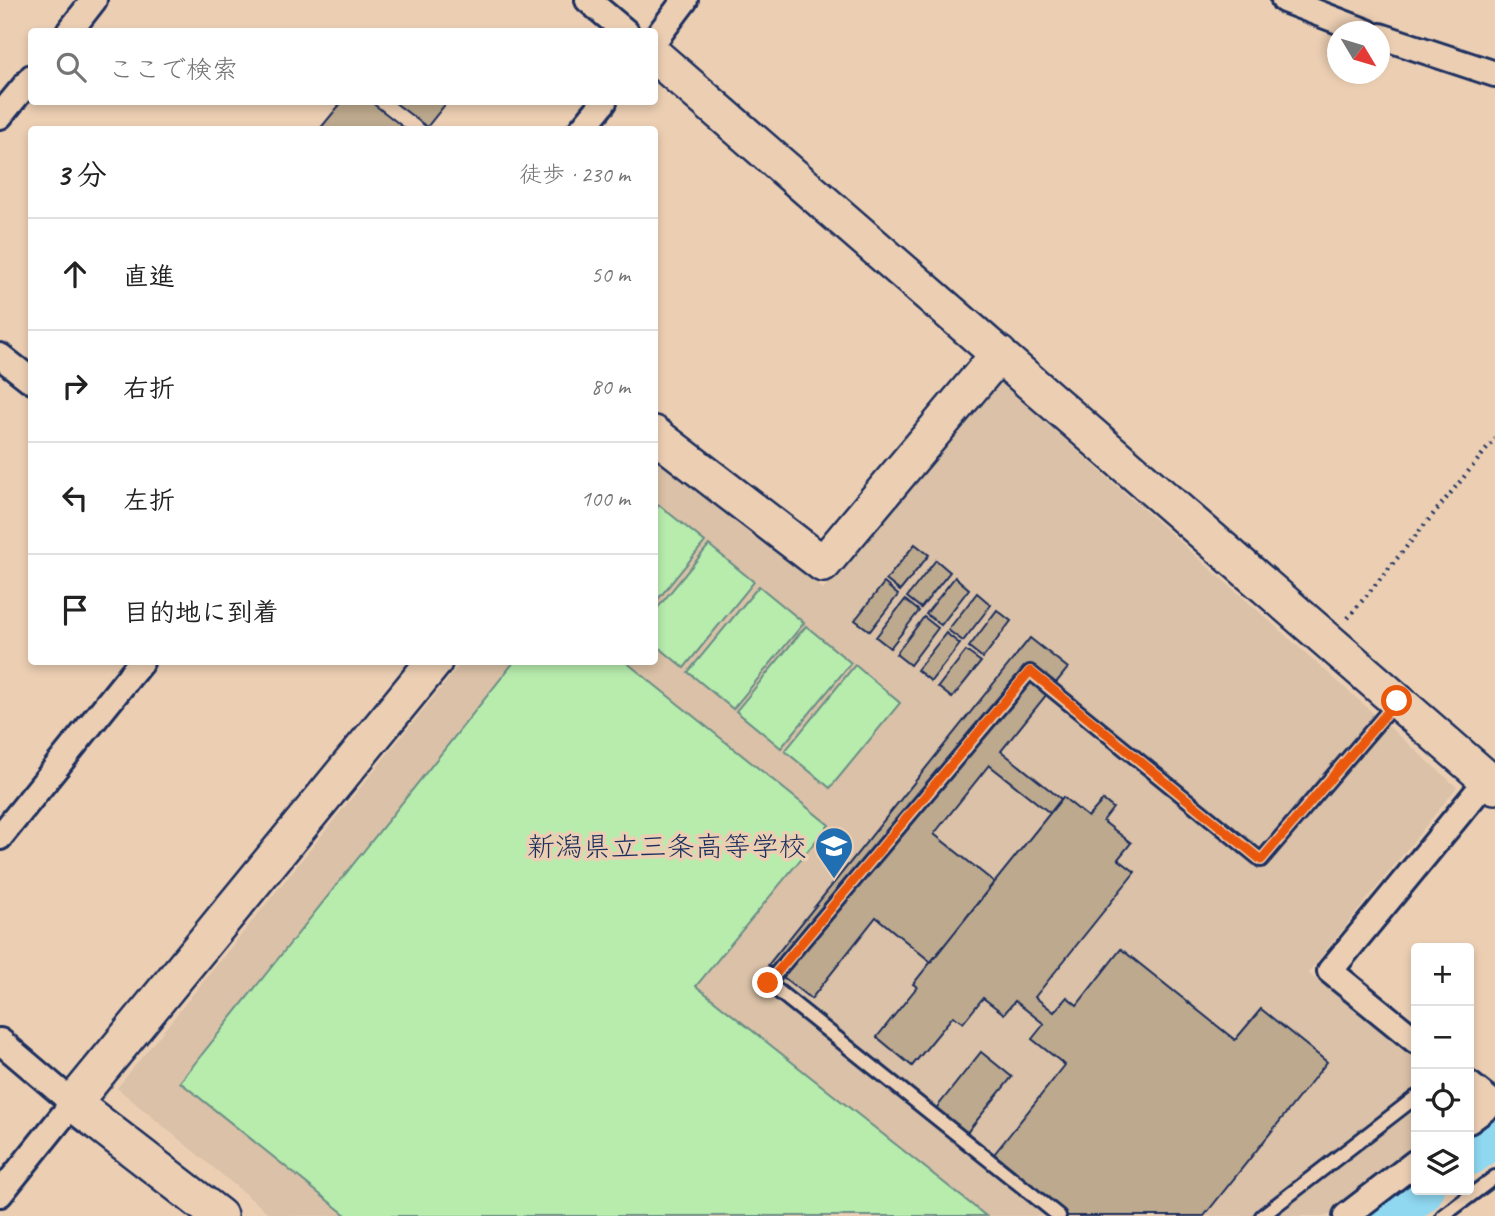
<!DOCTYPE html>
<html lang="ja">
<meta charset="utf-8">
<style>
:root{--surface:#fff;--page:#f6f6f6;--text:#222;--muted:#767676;--line:#e0e0e0}
body{margin:0;font-family:Caveat,"Klee One",sans-serif;background:var(--page);color:var(--text)}
.controls{position:absolute;right:21px;bottom:21px;display:grid;overflow:hidden;border-radius:7px;box-shadow:0 4px 10px #0003}
.controls button{width:63px;height:63px;display:grid;place-items:center;padding:0;border:0;border-bottom:2px solid var(--line);background:var(--surface);color:var(--text);font:35px sans-serif}
.compass{position:absolute;left:1327px;top:21px;width:63px;height:63px;border-radius:50%;background:var(--surface);box-shadow:0 4px 10px #0003;rotate:128deg}
.stop{position:absolute;width:21px;height:21px;margin:-16px;border:5px solid #ea580c;border-radius:50%;background:#fff}
.stop.end{background:#ea580c;border-color:#fff;box-shadow:0 2px 7px #0008}
.list{margin:0;padding:0;list-style:none}
h2{display:flex;justify-content:space-between;align-items:center;height:91px;margin:0;padding:0 28px;font-size:30px}
h2 small{font-size:23px;font-weight:400;color:var(--muted)}
.list li{display:grid;grid-template-columns:46px 1fr auto;gap:21px;align-items:center;box-sizing:border-box;height:112px;padding:0 28px;border-top:2px solid var(--line)}
.list b{display:block;font-size:26px;white-space:nowrap}
.list em{font-size:23px;font-style:normal;color:var(--muted)}
.icon{flex:none;width:38px;height:38px;fill:none;stroke:currentColor;stroke-width:2;stroke-linecap:round;stroke-linejoin:round}
.map{position:relative;flex:none;width:1495px;height:1216px;overflow:hidden}
.search{position:absolute;background:var(--surface);box-shadow:0 4px 10px #0003;left:28px;top:28px;width:630px;height:77px;display:flex;align-items:center;gap:18px;box-sizing:border-box;padding:0 24px;border-radius:7px;color:var(--muted);font-size:26px}
.panel{position:absolute;background:var(--surface);box-shadow:0 4px 10px #0003;left:28px;top:126px;width:630px;height:539px;border-radius:7px}
.map>svg:first-child{display:block}
</style>
<div class="map">
<svg width="1495" height="1216" viewBox="0 0 1495 1216">
<rect width="100%" height="100%" fill="#eccfb3"/>
<filter id="ink" filterUnits="userSpaceOnUse"><feTurbulence type="fractalNoise" baseFrequency=".0143" numOctaves="2"/><feDisplacementMap in="SourceGraphic" scale="14" xChannelSelector="R" yChannelSelector="G"/><feConvolveMatrix kernelMatrix="1 2 1 2 8 2 1 2 1" color-interpolation-filters="sRGB"/></filter>
<g filter="url(#ink)">
<!-- built -->
<path fill="#dac1a7" d="M996,379L1457,787L1308,973L1416,1059V1148L1327,1216H272L117,1088L462,662H654L655,456L823,589Z"/>
<!-- green -->
<path fill="#b7ecad" stroke="#698e86" stroke-width="2" d="M659,505L705,542L655,603L654,511Z
M709,545L754,582L684,668L655,644V611Z
M759,586L804,623L733,709L688,672Z
M806,626L851,663L781,748L736,711Z
M514,662H626L829,825L696,986L986,1216H347L180,1082Z
M855,665L900,703L830,788L785,751Z"/>
<g fill="none" stroke-linecap="round" stroke-linejoin="round">
<!-- river -->
<path stroke="#8fd8f0" stroke-width="47" d="M1469,1152L1495,1132
M1386,1216L1420,1190"/>
</g>
<!-- building -->
<path fill="#bda98d" stroke="#1b2f5e" stroke-width="2" d="M342,102H371L407,130H319Z
M394,102H447L427,127Z
M915,544L929,555L900,591L886,580Z
M936,560L950,572L921,608L907,597Z
M955,577L969,589L941,625L926,614Z
M884,583L898,595L870,631L855,620Z
M977,593L991,605L963,641L948,630Z
M905,600L919,611L890,648L876,637Z
M997,610L1011,621L983,658L969,647Z
M924,617L938,628L910,665L896,654Z
M946,633L960,644L931,681L917,670Z
M1030,638L1068,668L1001,751L1061,799L1050,813L989,765L934,834L994,882L931,962L876,917L811,999L768,965Z
M966,651L981,662L952,698L938,687Z
M1063,797L1088,817L1103,800L1113,808L1103,821L1131,843L1118,859L1135,872L1035,997L1054,1012L1067,997L1077,1005L1121,949L1235,1040L1261,1009L1327,1062L1204,1216H1063L991,1158L1065,1065L1032,1039L1044,1024L1015,1001L1004,1014L983,998L963,1023L953,1016L912,1066L877,1037L917,987L913,984Z
M981,1052L1012,1077L965,1135L934,1111Z"/>
<g fill="none" stroke-linecap="round" stroke-linejoin="round">
<defs>
<path id="lane" d="M1059,1216L768,983L1030,672L1261,860L1395,703
M1262,1216L1416,1097
M1443,1216L1495,1177"/>
<path id="street" d="M588,0L626,32
M1284,0L1367,32
M69,32L94,0
M1380,36L1495,74
M654,41L685,0
M0,116L32,77
M581,130L604,102
M0,356L32,381
M0,837L141,662
M0,1041L73,1103L0,1194
M1416,1041L1330,971L1487,780
M1469,1084L1493,1103L1469,1121
M1346,1216L1416,1162"/>
<path id="secondary" d="M654,55L1495,786
M654,434L823,564L999,354
M219,1216L73,1103L434,662"/>
</defs>
<!-- lane casing -->
<use href="#lane" stroke="#1b2f5e" stroke-width="18"/>
<!-- street casing -->
<use href="#street" stroke="#1b2f5e" stroke-width="30"/>
<!-- secondary casing -->
<use href="#secondary" stroke="#1b2f5e" stroke-width="40"/>
<!-- path -->
<path stroke="#1b2f5e" stroke-width="4.5" stroke-dasharray="2 5" stroke-linecap="butt" d="M1348,618L1495,439"/>
<!-- lane -->
<use href="#lane" stroke="#eccfb3" stroke-width="12"/>
<!-- street -->
<use href="#street" stroke="#eccfb3" stroke-width="24"/>
<!-- secondary -->
<use href="#secondary" stroke="#eccfb3" stroke-width="35"/>
</g>
</g>
<g fill="none" stroke-linecap="round" stroke-linejoin="round" filter="url(#ink)">
<!-- route -->
<path stroke="#ea580c" stroke-width="9" d="M768,983L1030,671L1261,860L1397,701"/>
</g>
<!-- icons -->
<defs>
<symbol id="school-pin" viewBox="-11 -11 22 30"><path d="M0 17L-7.5 6A9.5 9.5 0 1 1 7.5 6Z" fill="#1f6fb2" stroke="#eccfb3"/><path d="M0-5L7-2L0 1L-7-2ZM-4 1L0 2.5L4 1V4Q0 6-4 4Z" fill="#fff"/></symbol>
</defs>
<g fill-rule="evenodd">
<use href="#school-pin" x="812" y="824" width="44" height="60"/>
</g>
<g text-anchor="middle" stroke-width="7" stroke-linejoin="round" paint-order="stroke">
<!-- poi labels -->
<g font-size="28" fill="#1b2f5e" stroke="#eccfb3" text-anchor="end">
<text x="807" y="856">新潟県立三条高等学校</text>
</g>
</g>
</svg>
<div class="controls">
<button>+</button>
<button>−</button>
<button><svg class="icon" aria-label="locate" viewBox="0 0 24 24"><circle cx="12" cy="12" r="6"/><path d="M12 2v4M12 18v4M2 12h4M18 12h4"/></svg></button>
<button><svg class="icon" aria-label="layers" viewBox="0 0 24 24"><path d="M12 4l9 5-9 5-9-5zM3 14l9 5 9-5"/></svg></button>
</div>
<svg class="compass" viewBox="-18 -18 36 36"><path d="M0-13l5 13h-10z" fill="#e53935"/><path d="M0 13l5-13h-10z" fill="#767676"/></svg>
<div class="stop" style="left:1397px;top:701px"></div>
<div class="stop end" style="left:768px;top:983px"></div>
<div class="search"><svg class="icon" aria-label="search" viewBox="0 0 24 24"><circle cx="10" cy="10" r="6"/><path d="M15 15l6 6"/></svg>ここで検索</div>
<section class="panel">
<h2>3 分<small>徒歩 · 230 m</small></h2>
<ul class="list">
<li><svg class="icon" aria-label="ahead" viewBox="0 0 24 24"><path d="M12 20V5M6 11l6-6 6 6"/></svg><div><b>直進</b></div><em>50 m</em></li>
<li><svg class="icon" aria-label="right" viewBox="0 0 24 24"><path d="M7 20v-9h11M14 6l5 5-5 5"/></svg><div><b>右折</b></div><em>80 m</em></li>
<li><svg class="icon" aria-label="left" viewBox="0 0 24 24"><path d="M17 20v-9H6M10 6l-5 5 5 5"/></svg><div><b>左折</b></div><em>100 m</em></li>
<li><svg class="icon" aria-label="arrive" viewBox="0 0 24 24"><path d="M6 21V4h12l-3 4 3 4H6"/></svg><div><b>目的地に到着</b></div></li>
</ul>
</section>
</div>
